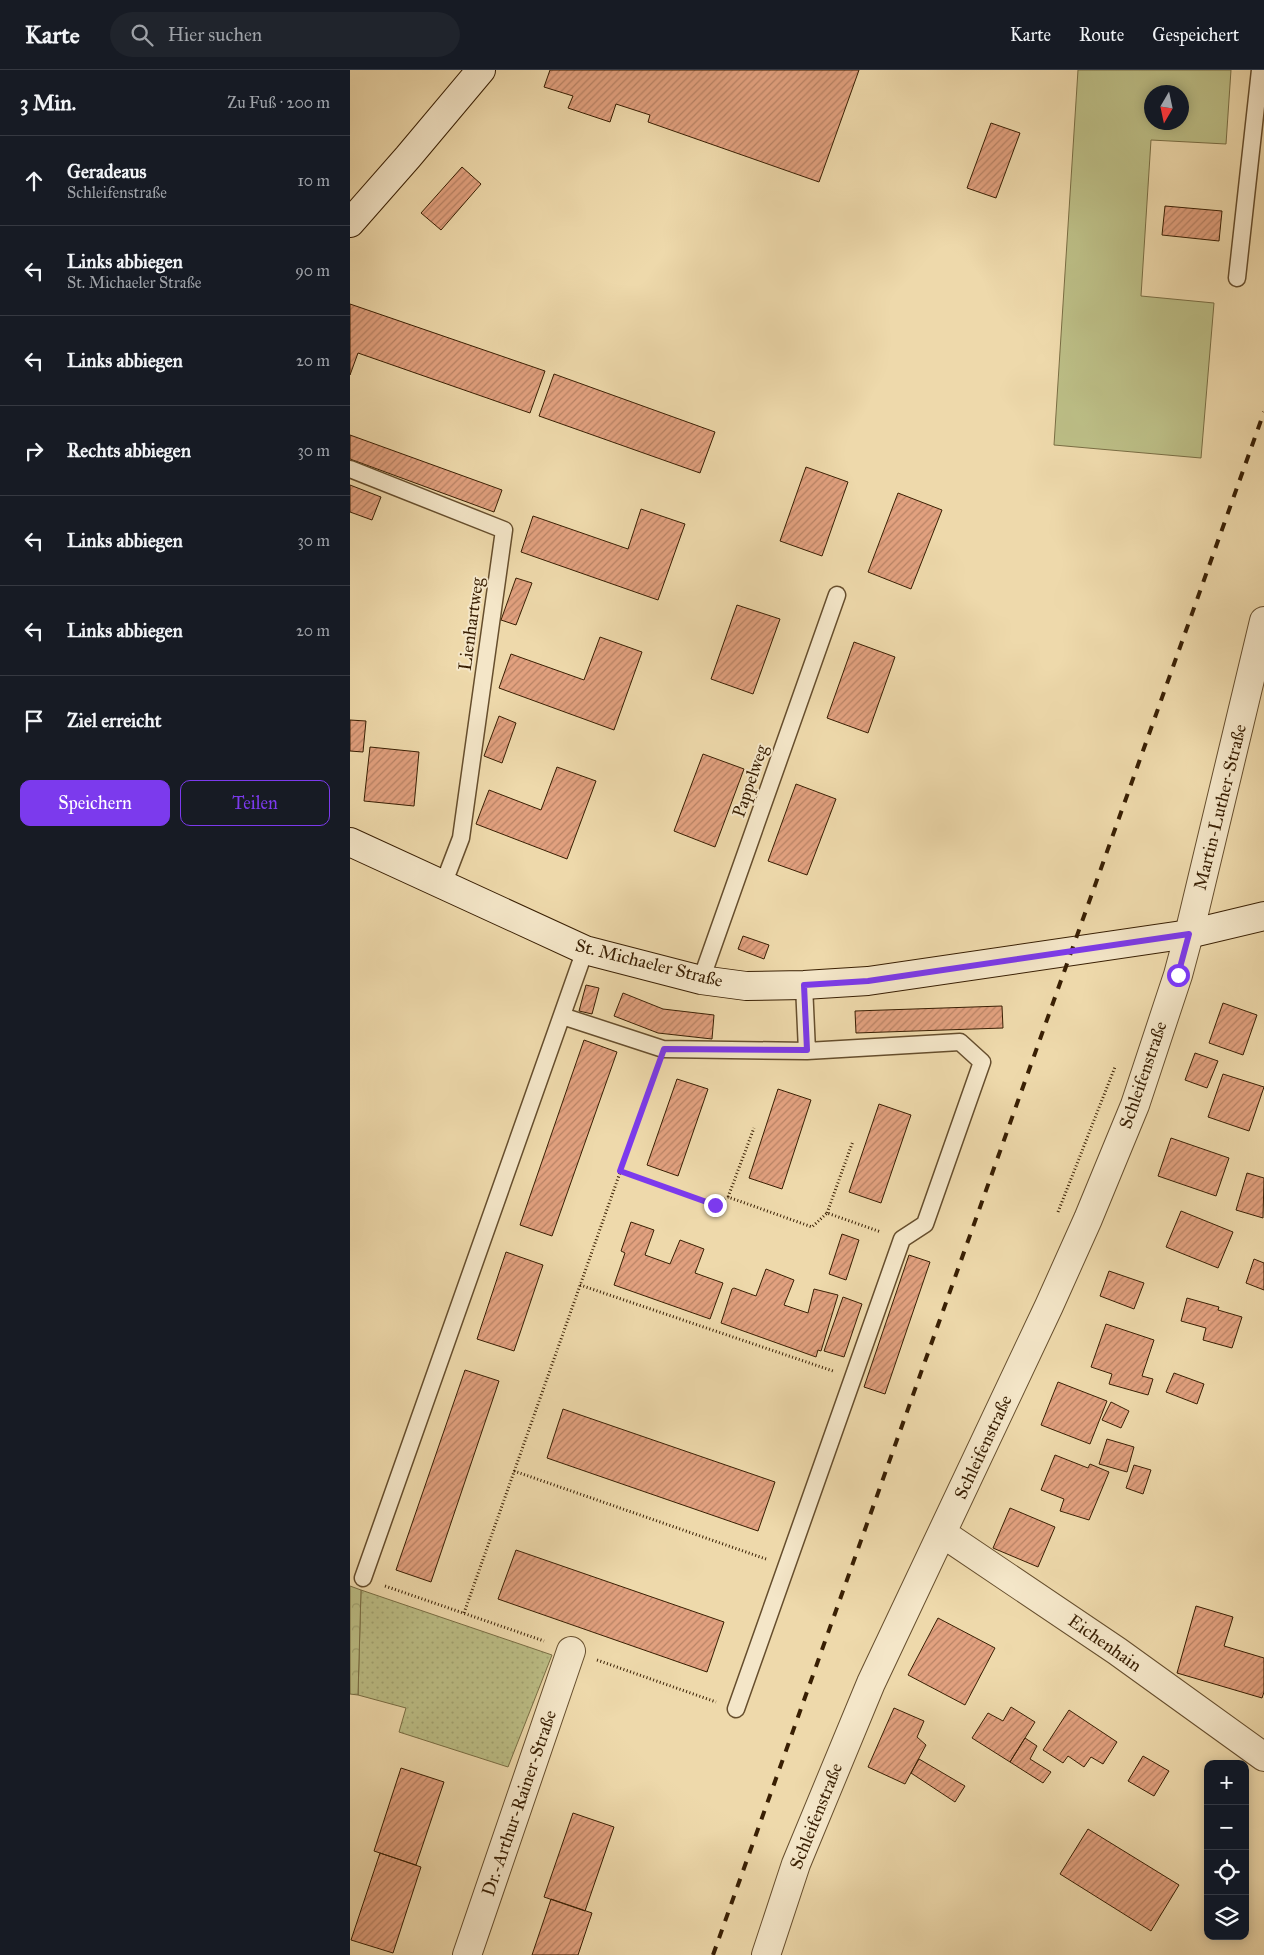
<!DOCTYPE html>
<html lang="de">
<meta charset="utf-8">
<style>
:root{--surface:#171b24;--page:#20242c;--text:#f1f3f6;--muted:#9ea1a6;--line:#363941;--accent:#7c3aed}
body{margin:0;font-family:"IM FELL Great Primer",serif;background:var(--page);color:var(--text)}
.controls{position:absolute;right:15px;bottom:15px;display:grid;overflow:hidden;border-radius:10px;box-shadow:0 2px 12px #0003}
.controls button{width:45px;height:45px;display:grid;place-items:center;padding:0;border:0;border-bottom:1px solid var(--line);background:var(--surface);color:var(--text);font:25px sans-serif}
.compass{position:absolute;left:794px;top:15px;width:45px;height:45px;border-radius:50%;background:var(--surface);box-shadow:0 2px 12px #0003;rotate:189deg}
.stop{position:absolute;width:15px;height:15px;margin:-11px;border:4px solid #7c3aed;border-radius:50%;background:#fff}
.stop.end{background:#7c3aed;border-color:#fff;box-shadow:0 1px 5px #0008}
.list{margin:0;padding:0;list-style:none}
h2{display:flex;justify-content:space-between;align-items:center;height:65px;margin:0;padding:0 20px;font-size:21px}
h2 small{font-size:16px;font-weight:400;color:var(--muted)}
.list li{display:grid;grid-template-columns:32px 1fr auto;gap:15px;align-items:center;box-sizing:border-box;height:90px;padding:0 20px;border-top:1px solid var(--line)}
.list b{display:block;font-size:19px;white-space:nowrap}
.list p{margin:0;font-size:16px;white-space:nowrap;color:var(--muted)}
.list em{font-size:16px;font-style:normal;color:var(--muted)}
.actions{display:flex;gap:10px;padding:15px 20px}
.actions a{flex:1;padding:11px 0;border:1px solid var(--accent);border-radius:10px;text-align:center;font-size:18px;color:var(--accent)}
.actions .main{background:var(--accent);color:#fff}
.icon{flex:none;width:28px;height:28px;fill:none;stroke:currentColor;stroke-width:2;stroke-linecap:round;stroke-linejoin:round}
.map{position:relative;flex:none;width:914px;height:1885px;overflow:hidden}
header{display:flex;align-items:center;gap:30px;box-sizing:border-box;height:70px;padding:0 25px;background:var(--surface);border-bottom:1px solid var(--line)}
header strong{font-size:24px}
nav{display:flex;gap:28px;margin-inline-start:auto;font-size:18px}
.search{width:350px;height:45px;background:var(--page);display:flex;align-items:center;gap:12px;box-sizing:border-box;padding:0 18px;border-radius:28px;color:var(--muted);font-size:19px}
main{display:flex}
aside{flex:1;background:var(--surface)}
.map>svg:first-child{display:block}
</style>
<header>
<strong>Karte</strong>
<div class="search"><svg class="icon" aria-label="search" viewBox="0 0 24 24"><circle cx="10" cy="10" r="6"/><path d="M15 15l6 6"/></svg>Hier suchen</div>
<nav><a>Karte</a><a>Route</a><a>Gespeichert</a></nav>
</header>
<main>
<aside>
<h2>3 Min.<small>Zu Fuß · 200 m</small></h2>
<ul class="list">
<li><svg class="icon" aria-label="ahead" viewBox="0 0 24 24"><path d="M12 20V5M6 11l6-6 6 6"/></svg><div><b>Geradeaus</b><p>Schleifenstraße</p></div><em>10 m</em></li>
<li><svg class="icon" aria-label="left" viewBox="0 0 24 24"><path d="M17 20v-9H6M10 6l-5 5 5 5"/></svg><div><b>Links abbiegen</b><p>St. Michaeler Straße</p></div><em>90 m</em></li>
<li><svg class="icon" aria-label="left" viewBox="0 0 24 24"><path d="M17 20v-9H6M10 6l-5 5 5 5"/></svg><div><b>Links abbiegen</b></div><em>20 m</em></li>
<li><svg class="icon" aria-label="right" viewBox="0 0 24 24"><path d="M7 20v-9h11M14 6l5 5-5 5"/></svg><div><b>Rechts abbiegen</b></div><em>30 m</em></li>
<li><svg class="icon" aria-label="left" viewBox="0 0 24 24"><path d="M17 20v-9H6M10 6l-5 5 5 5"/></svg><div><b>Links abbiegen</b></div><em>30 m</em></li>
<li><svg class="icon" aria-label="left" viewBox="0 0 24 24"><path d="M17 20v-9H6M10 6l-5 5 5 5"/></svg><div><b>Links abbiegen</b></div><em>20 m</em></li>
<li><svg class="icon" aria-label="arrive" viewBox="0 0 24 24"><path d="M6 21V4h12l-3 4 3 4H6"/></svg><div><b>Ziel erreicht</b></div></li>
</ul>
<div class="actions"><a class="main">Speichern</a><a>Teilen</a></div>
</aside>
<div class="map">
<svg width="914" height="1885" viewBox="0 0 914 1885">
<defs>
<pattern id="grass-dots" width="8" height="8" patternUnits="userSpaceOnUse" patternTransform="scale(1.25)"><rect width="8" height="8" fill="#bcbe86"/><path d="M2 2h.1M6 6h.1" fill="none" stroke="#a2a372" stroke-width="1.8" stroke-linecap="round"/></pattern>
<pattern id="forest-crowns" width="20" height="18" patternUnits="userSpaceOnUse" patternTransform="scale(1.25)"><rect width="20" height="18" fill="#bcbe86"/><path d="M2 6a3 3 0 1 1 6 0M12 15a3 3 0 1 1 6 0" fill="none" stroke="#a2a372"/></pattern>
<pattern id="building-hatch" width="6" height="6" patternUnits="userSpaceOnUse" patternTransform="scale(1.25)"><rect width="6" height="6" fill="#e2a17f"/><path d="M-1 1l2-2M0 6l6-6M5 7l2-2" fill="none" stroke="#b88366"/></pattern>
</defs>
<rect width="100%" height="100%" fill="#eed9ab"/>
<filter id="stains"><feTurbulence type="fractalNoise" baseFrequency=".004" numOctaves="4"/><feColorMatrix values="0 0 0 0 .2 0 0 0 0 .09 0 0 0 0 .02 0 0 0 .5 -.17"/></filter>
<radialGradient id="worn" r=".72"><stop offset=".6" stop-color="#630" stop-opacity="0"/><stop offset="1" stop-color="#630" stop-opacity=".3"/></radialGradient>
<!-- grass -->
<path fill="url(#grass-dots)" stroke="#7a6e44" d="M11,1520L202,1585L158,1697L49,1662L56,1638L8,1625Z"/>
<!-- forest -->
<path fill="url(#forest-crowns)" stroke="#7a6e44" d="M0,1516L11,1520L8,1625L0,1624Z"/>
<!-- garden -->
<path fill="#bcbe86" stroke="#7a6e44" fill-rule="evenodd" d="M728,0H881L876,74L801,70L791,226L864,233L851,388L704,375ZM802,22H832V52H802Z"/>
<!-- building -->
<path fill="url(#building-hatch)" stroke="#391f03" d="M200,0H509L469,112L298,52L300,45L266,34L260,52L218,38L223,26L194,17Z
M641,53L670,63L646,128L617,118Z
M112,97L131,114L91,160L71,143Z
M815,136L872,141L869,171L812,165Z
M0,234L195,301L180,343L8,283L0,305Z
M204,304L365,362L350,403L189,346Z
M0,365L152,420L144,442L0,389Z
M456,397L498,412L472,486L430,471Z
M0,415L31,427L22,450L0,442Z
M548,423L592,440L561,519L518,502Z
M291,439L335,454L308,530L171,482L183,446L278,479Z
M166,508L182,513L166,555L151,550Z
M387,535L430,549L403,624L361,609Z
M250,567L292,582L264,660L149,618L161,584L234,610Z
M504,572L545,587L518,663L477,648Z
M149,646L166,653L152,693L134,686Z
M0,650L16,651L13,682L0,681Z
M20,677L69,682L64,736L14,731Z
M353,684L394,699L365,777L324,761Z
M207,697L246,711L217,789L126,754L139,720L191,740Z
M446,714L486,729L457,805L418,791Z
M393,866L419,875L414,889L388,879Z
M236,915L249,918L242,944L229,941Z
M273,923L313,939L364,945L362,969L308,963L264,946Z
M873,933L907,945L893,985L859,973Z
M652,936L653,958L506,963L505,941Z
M234,970L267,982L202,1166L170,1155Z
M845,983L868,991L857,1018L835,1010Z
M873,1004L914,1017L899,1061L858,1047Z
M327,1009L358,1019L328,1106L297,1095Z
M428,1019L461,1030L432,1119L399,1108Z
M529,1034L561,1045L531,1133L499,1122Z
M821,1068L879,1088L866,1126L808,1106Z
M897,1103L914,1108L913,1148L886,1140Z
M831,1141L883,1162L868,1198L816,1177Z
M281,1152L304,1160L295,1185L320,1194L330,1170L354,1179L345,1203L373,1213L360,1249L264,1215L275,1183L271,1181Z
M492,1164L509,1170L496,1210L479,1204Z
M156,1182L193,1195L164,1281L127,1269Z
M559,1185L580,1192L535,1324L514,1317Z
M904,1189L914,1193V1220L896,1213Z
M416,1199L444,1210L434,1235L458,1243L464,1219L488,1225L471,1281L468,1280L466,1287L371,1253L382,1219L384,1218L406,1226Z
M759,1201L794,1213L784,1239L750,1226Z
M493,1227L512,1234L494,1287L474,1281Z
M837,1228L869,1237L868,1240L892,1247L882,1278L853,1270L856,1258L831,1251Z
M756,1254L804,1270L792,1306L803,1309L798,1325L759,1314L762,1304L741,1297Z
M115,1300L149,1311L81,1512L46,1500Z
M824,1303L854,1314L847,1334L816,1322Z
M708,1312L757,1331L740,1374L691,1355Z
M761,1332L779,1341L771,1358L752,1350Z
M213,1339L425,1412L408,1461L197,1388Z
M757,1369L784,1377L777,1402L749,1394Z
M705,1385L738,1398L740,1394L759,1402L739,1450L710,1441L714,1429L691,1420Z
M784,1395L801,1400L793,1424L776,1418Z
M660,1438L705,1457L688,1497L643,1478Z
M166,1480L374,1552L357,1602L148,1529Z
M846,1536L883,1547L874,1576L914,1588V1622L912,1628L827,1603Z
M588,1548L645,1578L615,1635L558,1605Z
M661,1637L685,1652L660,1692L622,1668L638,1643L653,1651Z
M544,1638L574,1651L567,1667L576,1675L555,1714L518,1697Z
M719,1640L767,1672L753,1694L741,1687L734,1697L718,1686L713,1693L693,1680Z
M675,1668L687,1676L680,1689L701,1702L693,1713L660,1692Z
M793,1686L819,1701L804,1726L778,1711Z
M569,1689L615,1716L605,1732L561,1703Z
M51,1698L94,1712L66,1795L24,1781Z
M223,1743L264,1757L235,1841L194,1827Z
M738,1759L829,1815L801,1861L710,1804Z
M30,1783L71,1797L43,1883L1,1870Z
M201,1829L242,1843L228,1885H182Z"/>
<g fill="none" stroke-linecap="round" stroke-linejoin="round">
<defs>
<path id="service" d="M887,208L910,0
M0,399L154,460L111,768L93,815
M351,910L487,525
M454,915L457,981
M212,946L313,979L457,981L610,972L632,992L575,1154L552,1169L386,1639
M13,1508L235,880"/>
<path id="minor" d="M592,1463L767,1581L914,1687
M117,1885L221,1581
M416,1885L446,1794L521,1613L699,1236L738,1149L785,1035L828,905L839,864L914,551"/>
<path id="secondary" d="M0,153L58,87L131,0
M0,772L235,880L351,910L396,916L454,915L518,911L839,864L914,846"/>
</defs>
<!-- service casing -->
<use href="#service" stroke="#664e2d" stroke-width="19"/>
<!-- minor casing -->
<use href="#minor" stroke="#664e2d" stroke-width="30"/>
<!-- secondary casing -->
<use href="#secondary" stroke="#391f03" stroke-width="30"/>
<!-- path -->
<path stroke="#391f03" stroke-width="3" stroke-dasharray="1 2.5" stroke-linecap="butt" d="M270,1101L365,1135L378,1127L462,1157L477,1143L531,1162
M378,1127L404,1058
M708,1142L765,997
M477,1143L503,1071
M230,1215L483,1301
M164,1401L416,1489
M35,1516L194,1571
M114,1543L306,1001
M247,1590L366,1632"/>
<!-- service -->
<use href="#service" stroke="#f4e6c8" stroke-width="16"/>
<!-- minor -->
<use href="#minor" stroke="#f4e6c8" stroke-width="28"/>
<!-- secondary -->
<use href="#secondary" stroke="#f4e6c8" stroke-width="28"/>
<!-- rail -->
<path stroke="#391f03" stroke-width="4" stroke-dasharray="9 9" stroke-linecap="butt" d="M363,1885L914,342"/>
</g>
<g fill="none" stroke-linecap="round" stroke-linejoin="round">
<!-- route -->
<path stroke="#7c3aed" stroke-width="6" d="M365,1135L270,1101L314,979L457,980L454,915L518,911L839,864L828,905"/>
</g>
<g text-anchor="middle" stroke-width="4" stroke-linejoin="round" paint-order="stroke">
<!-- street labels -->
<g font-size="18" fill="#391f03" stroke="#f4e6c8">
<text transform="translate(121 554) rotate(-82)" y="6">Lienhartweg</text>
<text transform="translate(400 711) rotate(-71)" y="6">Pappelweg</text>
<text transform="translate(870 737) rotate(-76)" y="6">Martin-Luther-Straße</text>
<text transform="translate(299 893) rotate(14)" y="6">St. Michaeler Straße</text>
<text transform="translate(793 1005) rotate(-71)" y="6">Schleifenstraße</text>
<text transform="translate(633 1377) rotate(-65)" y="6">Schleifenstraße</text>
<text transform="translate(755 1573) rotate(35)" y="6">Eichenhain</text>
<text transform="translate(169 1733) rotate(-71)" y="6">Dr.-Arthur-Rainer-Straße</text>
<text transform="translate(466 1746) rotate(-68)" y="6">Schleifenstraße</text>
</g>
</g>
<rect width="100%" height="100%" filter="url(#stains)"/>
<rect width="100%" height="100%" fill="url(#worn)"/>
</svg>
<div class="controls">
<button>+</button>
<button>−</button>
<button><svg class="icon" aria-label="locate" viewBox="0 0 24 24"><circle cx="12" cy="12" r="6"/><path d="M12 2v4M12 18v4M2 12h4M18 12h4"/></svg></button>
<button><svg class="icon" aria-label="layers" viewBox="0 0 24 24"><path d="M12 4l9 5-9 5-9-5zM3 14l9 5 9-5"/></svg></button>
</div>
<svg class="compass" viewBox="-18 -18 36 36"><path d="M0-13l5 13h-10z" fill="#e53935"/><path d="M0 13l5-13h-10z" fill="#9ea1a6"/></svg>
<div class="stop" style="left:828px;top:905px"></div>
<div class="stop end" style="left:365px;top:1135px"></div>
</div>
</main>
